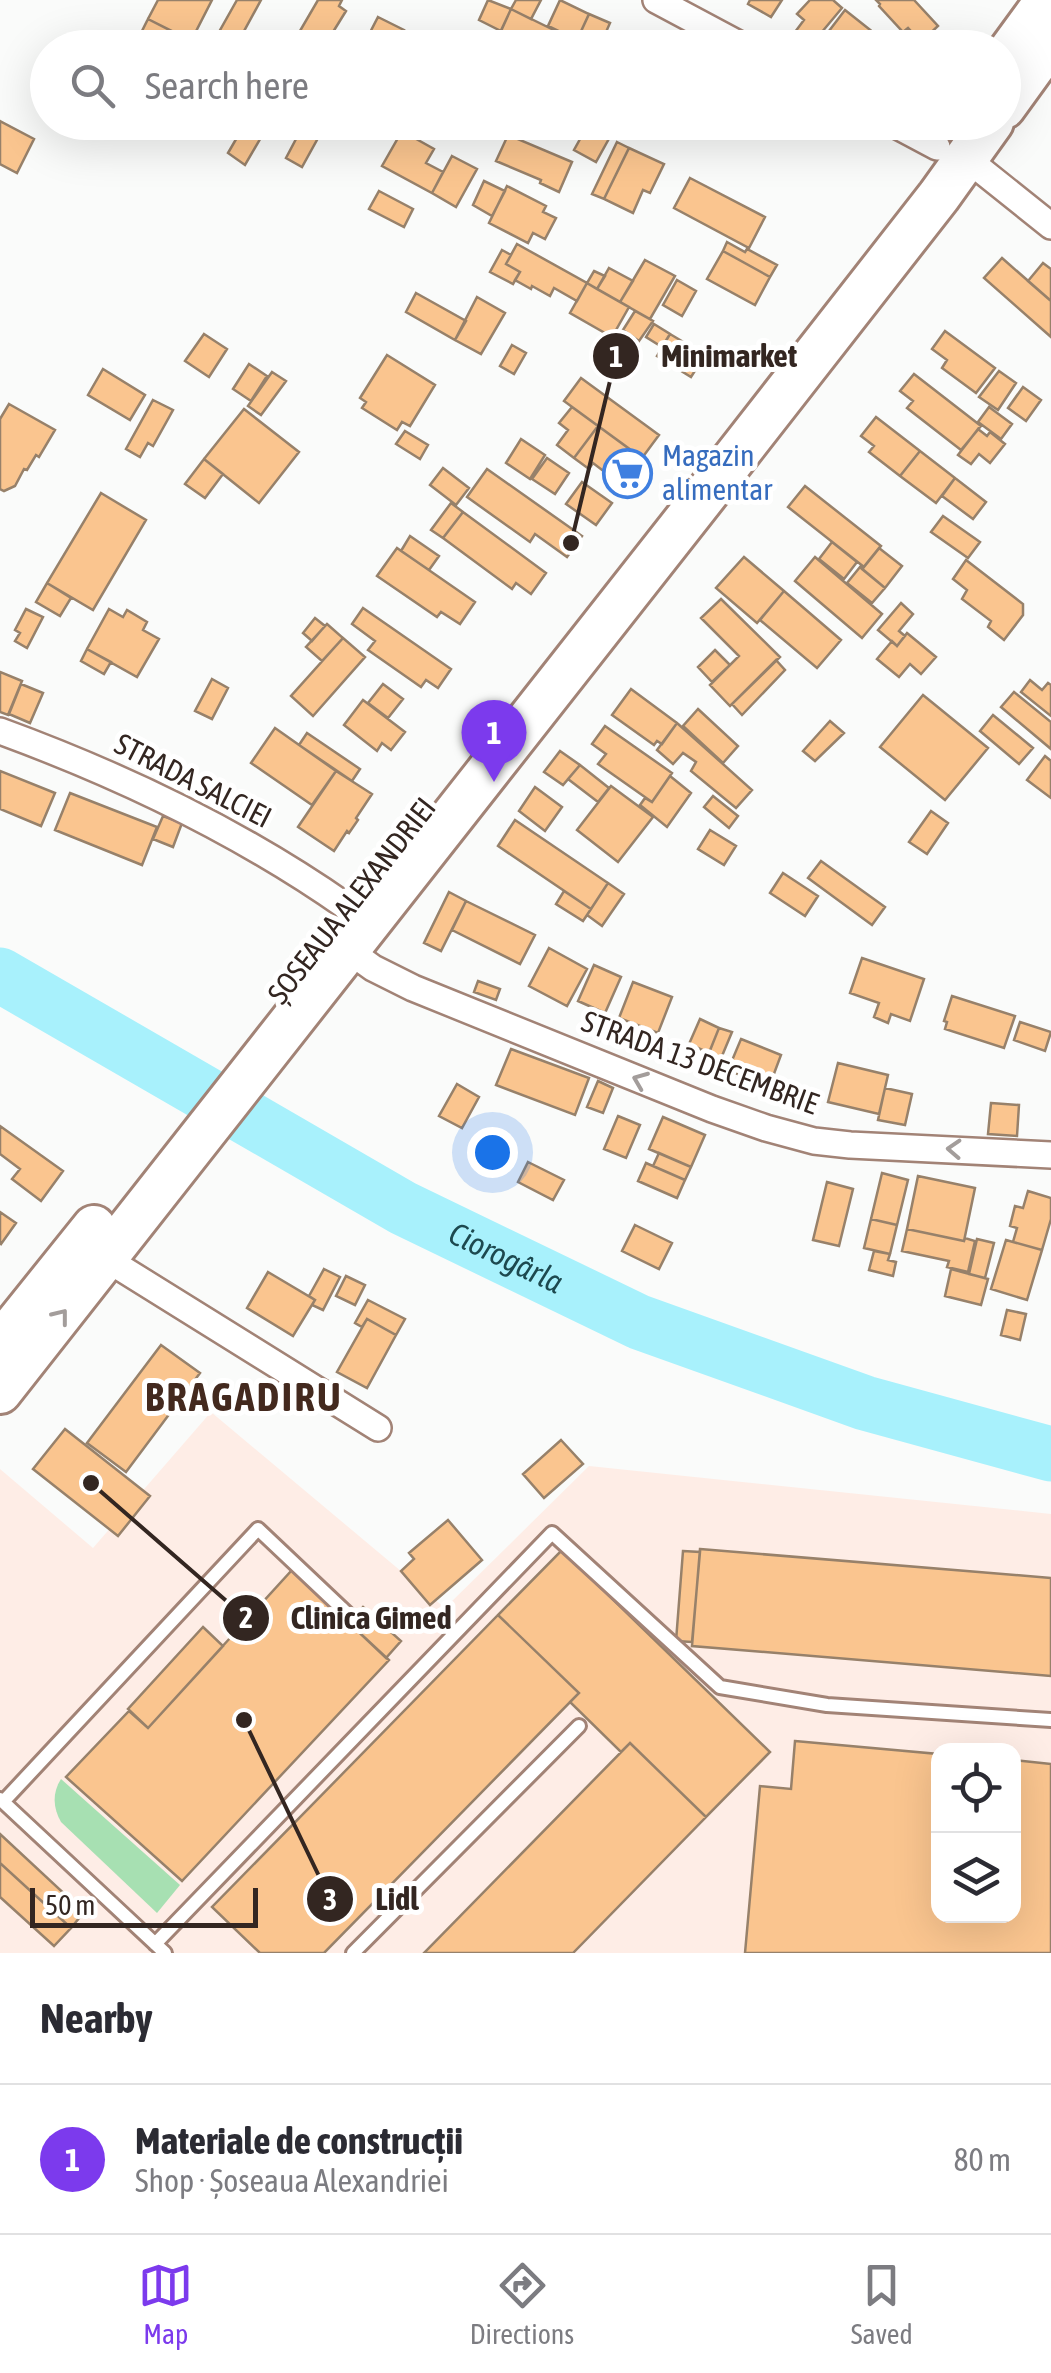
<!DOCTYPE html>
<meta charset="utf-8">
<style>
:root{--surface:#fff;--page:#f2f2f3;--text:#2b2b33;--muted:#7c7c81;--line:#e1e1e2;--accent:#7c3aed}
body{margin:0;font-family:"Asap Condensed",sans-serif;background:var(--page);color:var(--text)}
.controls{position:absolute;right:30px;bottom:30px;display:grid;overflow:hidden;border-radius:20px;box-shadow:0 10px 40px #0002}
.controls button{width:90px;height:90px;display:grid;place-items:center;padding:0;border:0;border-bottom:2px solid var(--line);background:var(--surface);color:var(--text);font:50px sans-serif}
.scale{position:absolute;left:30px;bottom:25px;width:228px;box-sizing:border-box;padding-left:10px;border:5px solid #332621;border-top:0;font-size:28px;line-height:35px;white-space:nowrap;color:#332621;-webkit-text-stroke:8px #fff;paint-order:stroke}
.you{position:absolute;left:492px;top:1152px;width:35px;height:35px;margin:-25px;border:8px solid #fff;border-radius:50%;background:#1a73e8;box-shadow:0 0 0 15px #1a73e833}
.badge{display:grid;place-items:center;width:65px;height:65px;border-radius:50%;background:var(--accent);color:#fff;font-size:32px;font-weight:700}
.pin{position:absolute;translate:-50% -82px;filter:drop-shadow(0 2px 5px #0008)}
.pin::after{content:'';position:absolute;top:52px;width:35px;height:30px;background:inherit;clip-path:polygon(0 0,100% 0,50% 100%)}
.list{margin:0;padding:0;list-style:none}
h2{display:flex;justify-content:space-between;align-items:center;height:130px;margin:0;padding:0 40px;font-size:42px}
h2 small{font-size:32px;font-weight:400;color:var(--muted)}
.list li{display:grid;grid-template-columns:65px 1fr auto;gap:30px;align-items:center;box-sizing:border-box;height:150px;padding:0 40px;border-top:2px solid var(--line)}
.list b{display:block;font-size:38px;white-space:nowrap}
.list p{margin:0;font-size:32px;white-space:nowrap;color:var(--muted)}
.list em{font-size:32px;font-style:normal;color:var(--muted)}
.icon{flex:none;width:55px;height:55px;fill:none;stroke:currentColor;stroke-width:2;stroke-linecap:round;stroke-linejoin:round}
.map{position:relative;flex:none;width:1051px;height:1953px;overflow:hidden}
.search{position:absolute;background:var(--surface);box-shadow:0 10px 40px #0002;left:30px;right:30px;top:30px;height:110px;display:flex;align-items:center;gap:25px;box-sizing:border-box;padding:0 35px;border-radius:55px;color:var(--muted);font-size:38px}
.sheet{height:280px;background:var(--surface)}
nav{display:flex;justify-content:space-around;align-items:center;box-sizing:border-box;height:140px;border-top:2px solid var(--line);background:var(--surface);font-size:28px;color:var(--muted)}
nav a{display:grid;justify-items:center;gap:5px}
nav .on{color:var(--accent)}
.map>svg:first-child{display:block}
</style>
<div class="map">
<svg width="1051" height="1953" viewBox="0 0 1051 1953">
<rect width="100%" height="100%" fill="#fafbfa"/>
<!-- built -->
<path fill="#feede6" fill-rule="evenodd" d="M211,1412L445,1608L589,1466L1051,1514V1953H0V1469L93,1548ZM938,1750H1014V1916H938Z"/>
<!-- green -->
<path fill="#a7e0b2" d="M61,1779L180,1885L157,1913L61,1822C53,1808 52,1793 61,1779Z"/>
<g fill="none" stroke-linecap="round" stroke-linejoin="round">
<!-- river -->
<path stroke="#a8f1fc" stroke-width="55" id="s1" d="M0,975L403,1208L639,1322L865,1403L1051,1454"/>
</g>
<!-- building -->
<path fill="#fac58f" stroke="#97816a" stroke-width="2.5" d="M158,0H212L191,41L148,19Z
M237,0H261L238,42L219,32Z
M318,0H342L339,6L346,11L333,32L338,34L330,48H290Z
M488,0L511,9L501,31L479,20Z
M516,0H541L531,19L511,9Z
M560,0L589,14L577,40L548,26Z
M750,0H782L771,17L748,4Z
M810,0H833L842,8L811,45L795,32L804,20L797,14Z
M876,0H914L938,26L921,42L908,28L903,32L879,6L880,4Z
M511,9L574,40L570,48H520L498,37Z
M845,10L893,48H816Z
M589,14L610,23L599,48L577,40Z
M378,17L404,30L395,48H362Z
M148,19L178,34L171,48H145L136,43Z
M795,32L811,45L809,48L783,46Z
M0,121L34,139L17,173L0,164Z
M246,122H270L245,165L228,153Z
M305,122H310L323,129L302,167L286,158Z
M589,123L611,135L596,162L574,150Z
M402,131L434,149L426,163L443,172L432,193L382,166Z
M508,135L572,162L559,192L540,183L541,180L496,161Z
M617,142L629,148L604,199L592,194Z
M629,148L664,164L650,193L643,190L633,213L604,199Z
M452,156L477,169L456,207L432,193Z
M690,178L765,217L749,248L674,208Z
M484,181L505,191L492,216L473,205Z
M507,186L546,206L543,212L556,218L545,239L533,233L528,243L489,223Z
M379,191L413,209L404,227L369,209Z
M727,242L745,252L747,249L777,265L770,277L723,251Z
M517,244L587,283L577,301L554,288L550,296L532,286L531,289L515,280L520,272L506,264Z
M502,250L511,255L506,264L520,272L513,284L490,272Z
M723,251L770,277L755,305L707,279Z
M1002,258L1051,301V337L984,278Z
M645,260L675,276L650,319L620,302Z
M1043,263L1051,269V301L1028,281Z
M609,268L633,281L620,302L597,289Z
M594,271L605,276L597,289L587,283Z
M677,280L696,291L682,316L663,305Z
M587,283L629,307L612,337L570,313Z
M416,293L466,321L455,340L406,312Z
M477,297L505,313L481,354L455,340Z
M635,311L653,321L639,341L623,330Z
M654,324L670,334L662,347L646,337Z
M945,331L995,368L976,393L942,368L947,360L932,349Z
M204,334L227,349L209,377L185,361Z
M670,334L705,355L691,377L657,356Z
M512,345L526,353L514,374L500,366Z
M387,355L435,385L410,426L402,422L397,430L362,408L366,402L360,398Z
M249,364L267,376L251,401L233,389Z
M103,369L145,395L130,420L88,395Z
M999,371L1016,383L998,410L979,397Z
M272,372L286,381L261,415L248,406Z
M914,374L981,426L961,450L907,408L913,401L900,391Z
M581,378L659,435L642,458L564,401Z
M1023,387L1041,400L1026,421L1008,408Z
M153,400L173,410L153,446L148,443L140,457L126,449Z
M9,404L55,430L39,457L36,455L27,470L24,469L15,486L4,491L0,489V419Z
M572,407L598,426L574,458L557,445L568,430L559,423Z
M989,407L1012,424L1001,439L978,422Z
M244,409L299,452L259,503L204,459Z
M876,417L920,451L900,476L869,452L874,446L861,436Z
M598,426L639,456L625,476L611,466L606,473L593,463L589,469L574,458Z
M978,429L987,436L990,432L1005,444L990,463L979,454L971,464L958,455Z
M405,431L428,445L420,459L396,444Z
M521,439L545,455L530,479L506,463Z
M920,451L955,478L936,503L900,476Z
M547,458L569,473L555,494L532,479Z
M204,459L223,474L205,498L185,484Z
M443,468L469,488L456,505L430,485Z
M487,469L582,536L567,557L535,534L530,542L467,497Z
M955,478L986,502L973,519L942,496Z
M582,482L612,503L596,525L566,504Z
M805,486L881,546L864,567L788,507Z
M101,493L146,520L93,610L47,583Z
M451,503L463,512L443,538L431,530Z
M463,512L546,573L531,594L516,583L512,589L443,538Z
M943,516L980,542L968,558L931,532Z
M410,536L439,556L429,570L401,551Z
M832,542L857,562L844,579L819,559Z
M397,548L475,602L460,624L441,612L437,617L377,576Z
M879,548L902,566L885,588L862,569Z
M744,557L784,591L757,623L716,588Z
M815,557L882,614L862,638L795,581Z
M966,560L1023,604V615L1004,640L988,627L991,621L962,599L967,590L953,579Z
M860,567L885,588L872,603L847,583Z
M47,583L71,598L60,616L36,602Z
M784,591L841,640L817,668L760,620Z
M721,599L780,657L730,706L710,685L739,656L701,618Z
M901,603L913,614L899,631L905,636L897,646L878,630Z
M363,608L451,669L438,688L426,680L421,687L368,650L375,641L352,624Z
M26,609L43,617L27,648L15,641L20,633L15,630Z
M109,609L123,617L127,610L147,622L143,630L159,639L137,677L87,649Z
M315,618L325,626L312,641L303,633Z
M327,624L343,638L322,661L306,647Z
M907,633L936,657L921,674L910,664L899,677L877,659L892,641L897,646Z
M343,638L365,657L313,716L291,696Z
M87,649L111,662L104,674L81,661Z
M715,650L730,665L712,682L698,667Z
M776,660L785,670L742,715L732,704Z
M0,672L22,681L8,715L0,712Z
M212,679L228,688L212,719L195,711Z
M1030,680L1042,690L1048,683L1051,685V716L1021,692Z
M21,684L43,693L30,723L9,714Z
M383,684L403,699L388,718L368,703Z
M631,689L677,723L662,744L657,741L654,745L612,715Z
M1014,692L1051,722V749L1001,707Z
M923,695L988,748L945,800L880,747Z
M363,700L405,732L391,750L382,743L377,751L344,725Z
M698,709L738,746L723,763L683,726Z
M993,715L1033,748L1019,764L980,731Z
M830,721L844,733L815,761L803,751Z
M677,723L752,790L736,808L691,771L696,762L683,753L673,764L657,750Z
M605,726L672,773L652,802L598,764L606,754L592,744Z
M275,728L336,771L312,805L251,763Z
M307,733L360,769L352,781L299,745Z
M560,751L580,765L563,785L544,772Z
M1045,756L1051,761V798L1027,780Z
M580,765L609,788L598,802L568,779Z
M0,771L55,793L41,826L0,809Z
M336,771L372,794L356,818L358,820L349,833L347,831L334,851L298,827Z
M670,776L691,793L667,827L640,805L645,798L652,802Z
M611,786L653,817L618,862L577,830Z
M535,787L562,807L545,831L519,811Z
M70,793L157,827L142,865L55,830Z
M713,796L738,816L729,828L704,807Z
M931,811L948,823L927,854L909,842Z
M163,816L182,823L173,847L153,839Z
M515,820L608,883L591,909L498,846Z
M710,830L736,846L724,865L698,849Z
M821,861L885,907L872,925L808,878Z
M783,873L818,896L805,916L770,893Z
M608,883L624,894L602,926L587,915Z
M564,891L591,909L583,921L556,904Z
M449,892L466,901L441,951L424,943Z
M466,901L535,935L520,964L452,930Z
M549,948L587,969L567,1006L529,986Z
M862,958L924,979L910,1021L891,1014L888,1023L874,1017L879,1003L850,993Z
M594,965L621,977L605,1013L578,1001Z
M478,981L500,989L496,1000L474,992Z
M633,982L672,997L658,1033L619,1018Z
M952,996L1015,1016L1004,1048L945,1029L947,1022L944,1021Z
M700,1019L719,1028L709,1053L689,1044Z
M1020,1022L1051,1032L1045,1051L1014,1040Z
M719,1028L732,1032L714,1075L702,1070Z
M741,1039L781,1055L769,1087L728,1070Z
M511,1049L589,1078L575,1115L496,1085Z
M838,1063L888,1075L879,1114L828,1102Z
M598,1081L613,1088L603,1113L587,1107Z
M457,1084L479,1097L462,1128L439,1116Z
M885,1088L912,1094L905,1125L878,1120Z
M991,1103L1019,1105L1017,1136L988,1134Z
M618,1116L640,1125L626,1158L604,1149Z
M663,1117L705,1135L691,1167L649,1149Z
M0,1126L63,1171L41,1201L12,1179L20,1169L0,1154Z
M659,1153L691,1167L685,1180L653,1166Z
M528,1162L564,1180L553,1200L518,1182Z
M646,1163L685,1180L677,1198L638,1181Z
M882,1173L908,1180L897,1225L871,1219Z
M918,1176L975,1188L964,1241L907,1229Z
M827,1182L853,1189L839,1246L813,1240Z
M1028,1191L1051,1198V1219L1042,1250L1013,1242L1017,1228L1010,1226L1015,1206L1023,1208Z
M0,1212L16,1223L1,1244L0,1243Z
M871,1219L897,1225L890,1254L864,1248Z
M635,1225L672,1243L659,1269L622,1251Z
M907,1229L964,1241L965,1238L975,1241L968,1272L947,1267L949,1261L902,1251Z
M977,1239L994,1243L985,1278L969,1274Z
M1006,1240L1042,1250L1027,1300L991,1289Z
M874,1251L890,1254L888,1260L896,1262L893,1276L869,1270Z
M324,1269L340,1277L323,1310L312,1305L315,1300L309,1296Z
M951,1269L988,1279L981,1305L945,1296Z
M268,1272L315,1300L293,1336L247,1308Z
M346,1276L365,1285L355,1305L336,1296Z
M368,1300L405,1319L396,1335L367,1319L362,1327L355,1323Z
M1007,1310L1026,1314L1020,1340L1001,1335Z
M367,1319L396,1335L367,1388L337,1372Z
M161,1345L200,1373L126,1472L87,1443Z
M65,1429L150,1496L118,1536L33,1469Z
M561,1440L583,1464L544,1498L523,1474Z
M448,1520L482,1560L430,1605L401,1571L414,1559L409,1553Z
M700,1549L1051,1578V1676L692,1646Z
M562,1550L770,1752L706,1817L630,1743L621,1752L570,1702L579,1693L498,1615Z
M683,1551L700,1552L692,1642L676,1641Z
M292,1570L389,1660L182,1881L66,1777L129,1711L148,1728Z
M363,1607L401,1641L386,1658L349,1623Z
M498,1615L579,1693L324,1953H260L212,1907Z
M203,1627L223,1646L148,1728L128,1709Z
M795,1741L938,1754V1916H1014V1760L1051,1764V1953H745L760,1786L791,1789Z
M630,1743L706,1817L573,1953H424Z
M0,1834L84,1912L71,1928L0,1863Z
M0,1863L71,1928L54,1946L0,1897Z"/>
<g fill="none" stroke-linecap="round" stroke-linejoin="round">
<defs>
<path id="service" d="M0,1799L165,1953
M3,1802L258,1529L350,1616
M155,1944L552,1533L720,1687L827,1705L1051,1720
M353,1953L579,1726"/>
<path id="minor" d="M656,0L746,48
M890,122L937,147
M966,158L1051,226
M0,731C123,776 240,832 347,907
M348,950L373,968L413,988L712,1109L766,1128L814,1141L850,1145L1051,1155
M105,1258L378,1428"/>
<path id="trunk" d="M1004,59L1047,0
M1004,107L1051,42
M0,1344L94,1227
M0,1392L732,461L939,196L992,122"/>
</defs>
<!-- service casing -->
<use href="#service" stroke="#a28376" stroke-width="18"/>
<!-- minor casing -->
<use href="#minor" stroke="#a28376" stroke-width="30"/>
<!-- trunk casing -->
<use href="#trunk" stroke="#a28376" stroke-width="48"/>
<!-- service -->
<use href="#service" stroke="#fff" stroke-width="12"/>
<!-- minor -->
<use href="#minor" stroke="#fff" stroke-width="25"/>
<!-- trunk -->
<use href="#trunk" stroke="#fff" stroke-width="42"/>
</g>
<!-- one-way arrows -->
<defs><path id="oneway-chevron" d="M-2-3.5L2.5 0L-2 3.5" fill="none" stroke-width="1.6" stroke-linecap="round" stroke-linejoin="round" transform="scale(2.5)"/></defs>
<g stroke="#a39d9b">
<use href="#oneway-chevron" transform="translate(640 1080) rotate(-158)"/>
<use href="#oneway-chevron" transform="translate(954 1149) rotate(-177)"/>
<use href="#oneway-chevron" transform="translate(61 1316) rotate(-52)"/>
</g>
<!-- icons -->
<defs>
<symbol id="supermarket-ring" viewBox="-11 -11 22 22"><circle r="9.5" fill="#fff" stroke="#3f7fe0" stroke-width="1.5"/><path d="M-6-5.5h2.5l.6 2H6L4.5 2H-2.5L-4.4-4H-6ZM-1.5 3.2a1.3 1.3 0 1 0 .1 0ZM3 3.2a1.3 1.3 0 1 0 .1 0Z" fill="#3f7fe0"/></symbol>
</defs>
<g fill-rule="evenodd">
<use href="#supermarket-ring" x="600" y="446" width="55" height="55"/>
</g>
<g text-anchor="middle" stroke-width="10" stroke-linejoin="round" paint-order="stroke">
<!-- shop labels -->
<g font-size="30" fill="#366cbe" stroke="#fff" text-anchor="start">
<text x="662" y="466">Magazin<tspan x="662" dy="34">alimentar</tspan></text>
</g>
<!-- street labels -->
<g font-size="30" fill="#332621" stroke="#fff">
<text transform="translate(193 781) rotate(27)" y="10">STRADA SALCIEI</text>
<text transform="translate(352 901) rotate(-52)" y="10">ȘOSEAUA ALEXANDRIEI</text>
<text transform="translate(700 1063) rotate(20)" y="10">STRADA 13 DECEMBRIE</text>
</g>
<!-- water labels -->
<g font-size="32" font-style="italic" fill="#1d494f" stroke="#fff">
<text dy="11" stroke="none"><textPath href="#s1" startOffset="580">Ciorogârla</textPath></text>
</g>
<!-- district labels -->
<g font-size="40" font-weight="bold" letter-spacing="2.5" fill="#43291e" stroke="#fff">
<text x="244" y="1411">BRAGADIRU</text>
</g>
</g>
<!-- callouts -->
<path fill="none" stroke="#332621" stroke-width="4" d="M571 543L616 356M91 1483L246 1618M244 1720L330 1899"/>
<g fill="#332621" stroke="#fff" stroke-width="4">
<circle cx="571" cy="543" r="10"/>
<circle cx="91" cy="1483" r="10"/>
<circle cx="244" cy="1720" r="10"/>
<circle cx="616" cy="356" r="25"/>
<circle cx="246" cy="1618" r="25"/>
<circle cx="330" cy="1899" r="25"/>
</g>
<g font-size="30" text-anchor="middle" font-weight="bold" fill="#fff">
<text x="616" y="367">1</text>
<text x="246" y="1628">2</text>
<text x="330" y="1910">3</text>
</g>
<g font-size="32" text-anchor="middle" font-weight="bold" fill="#332621" stroke="#fff" stroke-width="10" stroke-linejoin="round" paint-order="stroke">
<text x="729" y="367">Minimarket</text>
<text x="371" y="1629">Clinica Gimed</text>
<text x="397" y="1910">Lidl</text>
</g>
</svg>
<div class="controls">
<button><svg class="icon" aria-label="locate" viewBox="0 0 24 24"><circle cx="12" cy="12" r="6"/><path d="M12 2v4M12 18v4M2 12h4M18 12h4"/></svg></button>
<button><svg class="icon" aria-label="layers" viewBox="0 0 24 24"><path d="M12 4l9 5-9 5-9-5zM3 14l9 5 9-5"/></svg></button>
</div>
<div class="scale">50 m</div>
<div class="you"></div>
<div class="pin badge" style="left:494px;top:782px">1</div>
<div class="search"><svg class="icon" aria-label="search" viewBox="0 0 24 24"><circle cx="10" cy="10" r="6"/><path d="M15 15l6 6"/></svg>Search here</div>
</div>
<section class="sheet">
<h2>Nearby<small></small></h2>
<ul class="list">
<li><span class="badge">1</span><div><b>Materiale de construcții</b><p>Shop · Șoseaua Alexandriei</p></div><em>80 m</em></li>
</ul>
</section>
<nav>
<a class="on"><svg class="icon" aria-label="map" viewBox="0 0 24 24"><path d="M3 6l6-2 6 2 6-2v14l-6 2-6-2-6 2zM9 4v14M15 6v14"/></svg>Map</a>
<a><svg class="icon" aria-label="directions" viewBox="0 0 24 24"><path d="M12 3l9 9-9 9-9-9zM9 14v-3h6M13 9l2 2-2 2"/></svg>Directions</a>
<a><svg class="icon" aria-label="saved" viewBox="0 0 24 24"><path d="M7 4h10v16l-5-4-5 4z"/></svg>Saved</a>
</nav>
